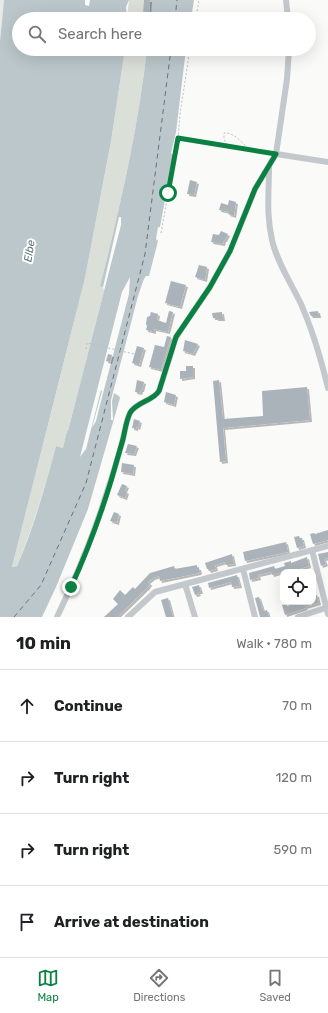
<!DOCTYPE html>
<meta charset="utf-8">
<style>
:root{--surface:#fff;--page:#f6f6f6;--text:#202124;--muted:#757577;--line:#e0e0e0;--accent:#0b8043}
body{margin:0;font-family:Rubik,sans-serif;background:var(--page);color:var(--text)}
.controls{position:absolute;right:12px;bottom:12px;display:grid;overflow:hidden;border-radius:8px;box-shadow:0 4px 16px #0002}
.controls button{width:36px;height:36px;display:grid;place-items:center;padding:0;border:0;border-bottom:1px solid var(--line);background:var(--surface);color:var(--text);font:20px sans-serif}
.stop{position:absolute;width:12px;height:12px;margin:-9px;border:3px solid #0b8043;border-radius:50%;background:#fff}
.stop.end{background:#0b8043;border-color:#fff;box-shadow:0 1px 4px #0008}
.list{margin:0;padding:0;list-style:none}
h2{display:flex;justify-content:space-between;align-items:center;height:52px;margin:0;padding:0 16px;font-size:17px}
h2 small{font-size:13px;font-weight:400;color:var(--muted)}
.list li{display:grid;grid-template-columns:26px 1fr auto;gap:12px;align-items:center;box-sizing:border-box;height:72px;padding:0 16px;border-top:1px solid var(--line)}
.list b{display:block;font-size:15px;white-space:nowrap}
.list em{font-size:13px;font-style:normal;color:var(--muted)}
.icon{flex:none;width:22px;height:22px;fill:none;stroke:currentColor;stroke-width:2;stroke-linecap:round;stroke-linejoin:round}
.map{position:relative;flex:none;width:328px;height:617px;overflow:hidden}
.search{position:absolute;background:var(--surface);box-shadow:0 4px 16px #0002;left:12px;right:12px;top:12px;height:44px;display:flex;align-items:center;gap:10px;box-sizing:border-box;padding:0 14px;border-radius:22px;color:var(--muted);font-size:15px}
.sheet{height:340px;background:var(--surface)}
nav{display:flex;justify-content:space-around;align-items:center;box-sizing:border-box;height:56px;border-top:1px solid var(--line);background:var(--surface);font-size:11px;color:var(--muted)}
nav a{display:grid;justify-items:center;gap:2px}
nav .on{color:var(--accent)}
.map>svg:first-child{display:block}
</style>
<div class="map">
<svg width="328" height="617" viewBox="0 0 328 617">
<defs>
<filter id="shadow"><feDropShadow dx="2" dy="2" stdDeviation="0" flood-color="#0004"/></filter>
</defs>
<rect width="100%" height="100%" fill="#fafaf8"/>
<!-- built -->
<path fill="#e8e9e9" d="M0,0H4L0,41Z"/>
<!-- green -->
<path fill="#dadfd7" d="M129,0H150L149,19H127Z
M125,49H147C138,129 120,208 100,286L103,287L104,291L68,431H67L63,448L56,446C45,487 33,527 17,566L12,567L85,278L111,141Z"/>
<!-- water -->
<path fill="#bbc7cb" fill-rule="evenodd" d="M4,0H85V5L89,6L90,0H129L126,7L127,19H19V49H125L111,141L85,278L12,567L17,566C34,527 45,487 56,446L63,448L67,431H68L121,225V217H119L103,287L100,286C120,208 138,129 147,49H186L176,132L171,153L173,155L160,227H158L156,239L158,241L149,276H146C142,281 141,289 138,296L111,400V420H113L112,401L114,393L119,396L120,398L88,509L56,587L42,617H0V41ZM130,277L129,294L100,405L96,421L92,428L102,391L101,390L86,449L80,457L122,292Z
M150,0H194L191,19H149Z"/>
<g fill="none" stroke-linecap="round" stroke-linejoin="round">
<!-- ferry -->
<path stroke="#60757c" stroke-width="1" stroke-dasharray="5 4" stroke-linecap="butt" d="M175,19L177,0
M14,617L41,585L86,483L145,254L171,49"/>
</g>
<!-- building -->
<path fill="#aab3b9" filter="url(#shadow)" d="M144,0H150L149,15L143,14Z
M190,180L197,182L194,195L187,194Z
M229,200L236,202L234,216L228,214L229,212L219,210L221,203L228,205Z
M221,231L228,234L225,240H224L223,244L211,242L213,234L219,235Z
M199,265L207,267L205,280L195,277Z
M171,281L186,285L180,307L165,303Z
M169,311L173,312L168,332L154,329V332L146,330L147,326L146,324L147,317L150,316L151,312L158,314L157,320L166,323Z
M318,311L319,316H311L309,312Z
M222,312L223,319H216V318H213L212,313Z
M167,336L171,337L161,370L149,367L155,345L164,347Z
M185,340L198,344L193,354L183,351Z
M137,346L144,348L139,365L132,363Z
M108,354L112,355L110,362L106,361Z
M186,366H193V377L180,379V371H186Z
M137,380L144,382L142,390H141L140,393L135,392Z
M219,380L223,419L263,416L262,391L307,387L310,420L223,428L226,461L220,462L213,381Z
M166,392L176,395L174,405L164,402Z
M134,419L140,421L138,428L136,427V429L132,428Z
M128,444L137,446L134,454L125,453Z
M122,463L134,465L133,474L121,472Z
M122,484L127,486L125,491L127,492L125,498L117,495Z
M114,512L119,514L117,523L110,521Z
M328,530V540L313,544L310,534L314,533L315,534Z
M299,536L300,538H302L304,546L297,548L294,537Z
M286,542L288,552L245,561L243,552Z
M328,552V558L324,559L326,564L321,566L318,554Z
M232,554L234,564L226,565L225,562L215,565L216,569L209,571L208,569H207L205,563Z
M307,557L309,566L296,570L297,572H286V571L272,575L271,572L258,575L259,578L250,580L249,573L274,566L275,569L285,566L284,563L291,561V563Z
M197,565V568H199L200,572L199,573L160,581L159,576L153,578L148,582L150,584L147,588L117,617H104L118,604L113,599L120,590L125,595L133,587L135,589L150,573L157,571L174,566L175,569Z
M237,575L240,586L232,587L231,582L209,588L208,583Z
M199,585L201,592H198L199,594L195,595L192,587Z
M317,595L319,603L305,607L306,608L285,615L282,605L287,604V606L296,603V602H313V596Z
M259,597L263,609L264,611L267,610L269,617H260L255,598Z
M168,598L173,617H166L161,600Z"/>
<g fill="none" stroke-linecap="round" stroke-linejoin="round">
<!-- path -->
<path stroke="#bbbfc2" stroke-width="1" stroke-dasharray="2 2" stroke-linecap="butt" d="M196,19L199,0
M179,139L271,153
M227,145L224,139V133C234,132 242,143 249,149
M161,233L178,139L180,114L190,49
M86,349L87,343L134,354"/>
<!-- minor -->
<path stroke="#c3c8cc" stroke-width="6" d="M286,0L288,19
M276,154L328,162
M269,167C269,193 266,213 272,240C277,262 291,283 301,304C313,331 321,359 328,388
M312,550L328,614
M243,569L255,617
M185,584L195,617
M57,617C76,577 93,537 106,495C112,477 118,458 123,439C125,431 126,421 130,413C136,402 153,401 159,391L176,337L210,287L230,251L255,189L276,154L287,79L289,49
M128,617L155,592L328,546
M298,617L328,607"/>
</g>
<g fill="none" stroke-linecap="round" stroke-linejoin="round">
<!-- route -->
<path stroke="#0b8043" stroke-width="5" d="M71,587C87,552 100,517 111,481C115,467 119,453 123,439C125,431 126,421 130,413C136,402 153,401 159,391L176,337L210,287L230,251L255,189L276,154L178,138L168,193"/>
</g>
<g text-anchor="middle" stroke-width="4" stroke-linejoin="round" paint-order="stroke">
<!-- water labels -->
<g font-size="11" font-style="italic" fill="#60757c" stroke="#fff">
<text transform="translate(29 251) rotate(-81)" y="4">Elbe</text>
</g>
</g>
</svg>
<div class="controls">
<button><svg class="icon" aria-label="locate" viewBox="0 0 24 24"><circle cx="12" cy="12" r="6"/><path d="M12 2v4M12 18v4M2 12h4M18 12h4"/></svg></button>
</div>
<div class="stop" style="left:168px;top:193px"></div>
<div class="stop end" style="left:71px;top:587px"></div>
<div class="search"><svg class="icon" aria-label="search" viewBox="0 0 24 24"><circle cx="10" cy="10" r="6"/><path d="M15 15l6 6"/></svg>Search here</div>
</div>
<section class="sheet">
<h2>10 min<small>Walk · 780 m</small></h2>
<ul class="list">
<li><svg class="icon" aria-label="ahead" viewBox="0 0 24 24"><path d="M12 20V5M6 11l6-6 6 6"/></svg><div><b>Continue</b></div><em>70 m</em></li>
<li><svg class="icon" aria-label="right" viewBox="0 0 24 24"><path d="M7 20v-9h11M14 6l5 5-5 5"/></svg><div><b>Turn right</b></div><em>120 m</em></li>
<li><svg class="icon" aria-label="right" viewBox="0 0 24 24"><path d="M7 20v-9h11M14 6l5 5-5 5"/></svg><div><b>Turn right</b></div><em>590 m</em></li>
<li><svg class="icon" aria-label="arrive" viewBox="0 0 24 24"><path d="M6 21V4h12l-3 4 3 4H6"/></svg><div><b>Arrive at destination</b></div></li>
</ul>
</section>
<nav>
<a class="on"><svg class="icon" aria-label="map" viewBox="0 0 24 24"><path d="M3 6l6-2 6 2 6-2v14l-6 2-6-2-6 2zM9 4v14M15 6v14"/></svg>Map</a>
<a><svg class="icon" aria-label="directions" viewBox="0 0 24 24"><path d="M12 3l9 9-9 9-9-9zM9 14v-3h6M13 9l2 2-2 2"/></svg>Directions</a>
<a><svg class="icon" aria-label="saved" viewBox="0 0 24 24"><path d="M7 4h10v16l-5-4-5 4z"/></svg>Saved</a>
</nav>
